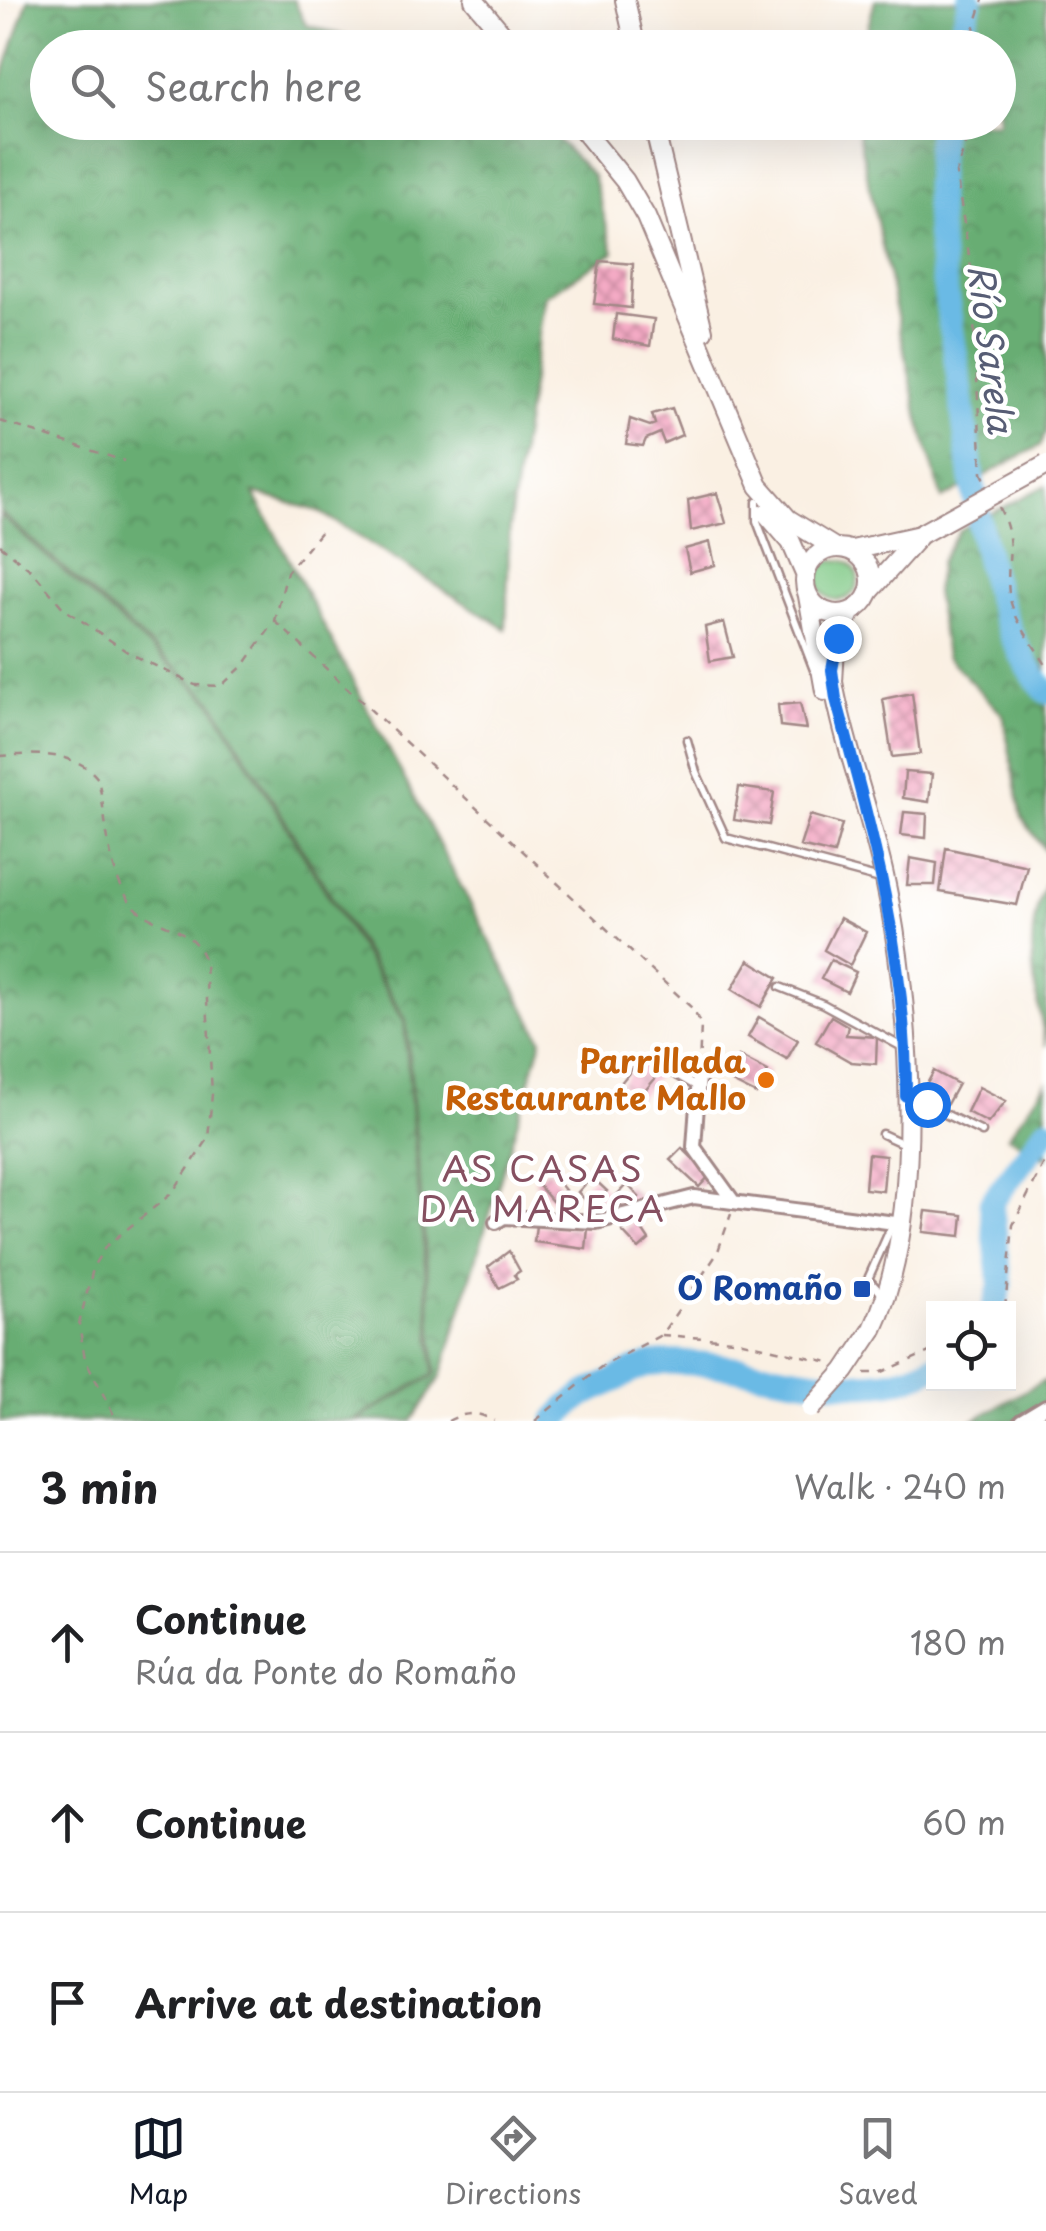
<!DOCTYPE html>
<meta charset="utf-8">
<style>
:root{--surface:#fff;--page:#f6f6f6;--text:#202124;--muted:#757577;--line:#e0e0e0;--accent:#111827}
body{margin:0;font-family:"Playpen Sans",sans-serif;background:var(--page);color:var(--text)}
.controls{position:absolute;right:30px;bottom:30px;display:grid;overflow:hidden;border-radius:0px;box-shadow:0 10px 40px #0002}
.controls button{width:90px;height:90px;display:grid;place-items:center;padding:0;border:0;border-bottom:2px solid var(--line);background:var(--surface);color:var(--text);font:50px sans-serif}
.stop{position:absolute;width:30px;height:30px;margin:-22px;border:8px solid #1a73e8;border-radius:50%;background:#fff}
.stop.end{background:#1a73e8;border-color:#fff;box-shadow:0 2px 10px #0008}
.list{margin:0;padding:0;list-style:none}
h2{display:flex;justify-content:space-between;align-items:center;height:130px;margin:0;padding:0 40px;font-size:42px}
h2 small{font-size:32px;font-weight:400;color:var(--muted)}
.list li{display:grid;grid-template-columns:65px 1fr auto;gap:30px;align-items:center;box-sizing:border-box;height:180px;padding:0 40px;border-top:2px solid var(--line)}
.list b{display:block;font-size:38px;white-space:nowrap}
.list p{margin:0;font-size:32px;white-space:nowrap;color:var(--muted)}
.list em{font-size:32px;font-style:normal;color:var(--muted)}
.icon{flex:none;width:55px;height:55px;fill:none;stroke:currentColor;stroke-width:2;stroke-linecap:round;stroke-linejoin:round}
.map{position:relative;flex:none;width:1046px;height:1421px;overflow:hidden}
.search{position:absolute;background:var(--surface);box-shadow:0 10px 40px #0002;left:30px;right:30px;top:30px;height:110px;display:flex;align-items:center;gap:25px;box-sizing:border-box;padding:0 35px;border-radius:55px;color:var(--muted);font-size:38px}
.sheet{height:670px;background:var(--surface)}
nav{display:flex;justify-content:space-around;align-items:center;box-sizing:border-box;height:140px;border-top:2px solid var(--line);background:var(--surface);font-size:28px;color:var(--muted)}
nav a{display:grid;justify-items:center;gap:5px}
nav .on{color:var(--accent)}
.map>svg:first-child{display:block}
</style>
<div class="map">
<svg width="1046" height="1421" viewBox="0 0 1046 1421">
<defs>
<pattern id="forest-crowns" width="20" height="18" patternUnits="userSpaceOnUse" patternTransform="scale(2.5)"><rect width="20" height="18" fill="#68ad73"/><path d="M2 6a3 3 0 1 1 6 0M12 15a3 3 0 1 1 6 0" fill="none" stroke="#588c5f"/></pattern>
<pattern id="building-cross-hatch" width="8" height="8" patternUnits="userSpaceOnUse" patternTransform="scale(2.5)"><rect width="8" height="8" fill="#f4aac5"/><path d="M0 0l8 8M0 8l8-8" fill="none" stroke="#c88aa0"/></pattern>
</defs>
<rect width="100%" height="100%" fill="#fff"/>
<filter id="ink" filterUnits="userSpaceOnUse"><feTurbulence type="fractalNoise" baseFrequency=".01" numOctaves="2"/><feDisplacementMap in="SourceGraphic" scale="20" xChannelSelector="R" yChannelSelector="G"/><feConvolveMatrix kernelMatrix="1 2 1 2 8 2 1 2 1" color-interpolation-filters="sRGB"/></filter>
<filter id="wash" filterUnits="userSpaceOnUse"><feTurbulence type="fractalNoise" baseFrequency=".0048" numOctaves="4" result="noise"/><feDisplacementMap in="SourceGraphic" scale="40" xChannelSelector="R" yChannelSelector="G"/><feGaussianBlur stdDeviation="2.25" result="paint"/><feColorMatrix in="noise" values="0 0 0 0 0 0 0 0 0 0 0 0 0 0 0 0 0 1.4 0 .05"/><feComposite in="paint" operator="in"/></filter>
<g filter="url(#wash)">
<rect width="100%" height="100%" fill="#faf0e3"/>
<!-- grass -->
<path fill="#80c986" stroke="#657458" stroke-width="2.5" d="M818 580a20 20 0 1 1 40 0a20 20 0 1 1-40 0Z"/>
<!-- forest -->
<path fill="url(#forest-crowns)" stroke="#59664f" stroke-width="2.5" d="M28,0H294L306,25L387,47L48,48V122L542,123L593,176L614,252L545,296L510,521L506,629L318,511L254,493L542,1040L441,1377L412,1421H356L436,1374L406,1020L212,700L0,512V84Z
M875,0H1046V432L1041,445L942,499L919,420L856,123L998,122V48L863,47Z
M1046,485V852L1022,818L1003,715L946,656L935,592L940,562L959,530Z
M0,515L211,701L404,1021L434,1374L352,1421H0Z
M1046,882V1046C1035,987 1021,938 1046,882Z
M1046,1083V1158L1008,1136Z
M1042,1381H1046V1421H972Z"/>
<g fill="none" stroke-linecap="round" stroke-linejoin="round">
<!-- river -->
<path stroke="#6abae5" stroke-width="25" d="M958,48L970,0
M942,122C927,205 946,290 958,372C971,466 981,617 1046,691
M994,1308L1001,1284L991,1203L1046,1130
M555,1421C571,1400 587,1393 611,1382C624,1376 639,1366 653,1364C739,1353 859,1412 934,1366"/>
</g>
<g id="blocks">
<!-- building -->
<path fill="url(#building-cross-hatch)" d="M600,261L633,264L631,308L594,304Z
M616,314L654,319L650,346L613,339Z
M672,408L682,435L664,443L660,433L646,439L643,446L626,444L630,419L650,426L655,424L652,414Z
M717,493L726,523L691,531L688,500Z
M710,542L715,565L690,572L685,549Z
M724,622L733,657L710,661L705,627Z
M912,693L920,754L892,757L883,699Z
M800,703L806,729L780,726L778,705Z
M905,772L932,774L929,802L903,798Z
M739,787L774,792L769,825L734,820Z
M904,812L927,814L926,838L901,835Z
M810,815L842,824L834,854L800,846Z
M946,848L1027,866L1017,905L940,892Z
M910,858L937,863L935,885H907Z
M840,918L866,932L850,965L824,950Z
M749,960L778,978L761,1007L732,989Z
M831,960L856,972L847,992L821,979Z
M831,1016L848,1026L846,1035L877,1037L876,1064L851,1062L816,1042Z
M759,1017L798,1040L787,1059L748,1037Z
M739,1056L768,1071L756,1094L728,1080Z
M641,1058L659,1074L638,1099L620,1084Z
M934,1071L958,1084L947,1104L923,1091Z
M979,1087L1006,1101L988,1123L967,1112Z
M682,1148L710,1175L699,1187L670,1160Z
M868,1154L886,1156L883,1191L865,1189Z
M548,1169L565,1190L552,1201L534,1180Z
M592,1177L607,1191L591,1206L578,1192Z
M627,1184L639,1197L626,1210L614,1198Z
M926,1211L963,1215L961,1236L923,1232Z
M635,1219L649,1240L639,1249L622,1231Z
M536,1225L588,1228L586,1249L534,1242Z
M509,1251L520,1271L514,1275L517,1279L499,1288L488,1267Z"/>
</g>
</g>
<g filter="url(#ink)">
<use href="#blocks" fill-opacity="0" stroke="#a28887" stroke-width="2.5"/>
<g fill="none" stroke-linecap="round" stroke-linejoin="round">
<defs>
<path id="lane" d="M757,502V521L814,670
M687,740L696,772L726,838L884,880
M780,987L823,1004L904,1048
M663,1067L697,1087
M912,1098L982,1132
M882,1134L904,1144
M882,1294L868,1279L893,1223"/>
<path id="street" d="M699,1077L694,1147L733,1201
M496,1222L504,1217L596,1222L694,1197L903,1224
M1021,1421L1046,1406"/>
<path id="secondary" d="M474,0L514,48
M625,0L636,48
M577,122L625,181L646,217L759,486L788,519L835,548
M653,122L703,331
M766,513L791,542L805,574
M805 581a33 33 0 1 1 66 0a33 33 0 1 1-66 0Z
M852,550L920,535
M870,591L921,534
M808,596L825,691
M851,611L835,648L833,682C845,749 871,813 885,880C911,999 926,1218 873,1329"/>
</defs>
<!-- lane casing -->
<use href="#lane" stroke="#a28887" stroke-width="11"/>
<!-- street casing -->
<use href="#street" stroke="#a28887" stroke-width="18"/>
<!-- secondary casing -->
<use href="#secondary" stroke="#a28887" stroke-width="22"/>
<!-- path -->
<path stroke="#a28887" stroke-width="2.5" stroke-dasharray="8 8" stroke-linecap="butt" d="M968,48L983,0
M965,122L966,141L956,173L971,268L982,473L986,482
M0,421L124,461
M999,507C1018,545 1005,558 1009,594C1013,620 1033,643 1046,665
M0,545L33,572L64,609L129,653L195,685L221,686L244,665L275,621L287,572L322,530
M275,621L693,1009L701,1025L699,1066
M0,756C32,754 77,750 98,779C107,817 106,868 129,900C151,931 193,921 205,962L212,1094L208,1139L172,1193L106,1246L94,1265L79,1324L85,1359L117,1421
M1005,1308L1013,1225L1046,1159
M661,1335L734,1340L829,1362
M865,1373H880L934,1350
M448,1421C466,1412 477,1411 494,1421
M535,1421L601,1367L661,1335L717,1254L731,1214"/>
<!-- lane -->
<use href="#lane" stroke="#fff" stroke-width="6"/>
<!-- street -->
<use href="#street" stroke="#fff" stroke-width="12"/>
<!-- secondary -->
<use href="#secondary" stroke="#fff" stroke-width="18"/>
<defs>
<path id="secondary-bridge" d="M921,534L1046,465
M811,1409L845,1371L873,1329"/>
</defs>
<!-- secondary-bridge casing -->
<use href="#secondary-bridge" stroke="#a28887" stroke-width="22" stroke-linecap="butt"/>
<!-- secondary-bridge -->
<use href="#secondary-bridge" stroke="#fff" stroke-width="18"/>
</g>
</g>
<g fill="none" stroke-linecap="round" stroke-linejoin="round" filter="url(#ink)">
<!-- route -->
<path stroke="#1a73e8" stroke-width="12" d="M838,638L832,670L836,699C872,831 907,958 906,1096L927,1104"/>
</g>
<!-- markers -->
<circle fill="#e8710a" stroke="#fff" stroke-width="4" cx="766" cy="1080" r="10"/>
<rect fill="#1a4fb4" stroke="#fff" stroke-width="4" x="852" y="1279" width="20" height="20" rx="5"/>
<g text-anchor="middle" stroke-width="9" stroke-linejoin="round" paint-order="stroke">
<!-- food labels -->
<g font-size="32" font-weight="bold" fill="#c56008" stroke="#fff" text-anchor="end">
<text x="746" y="1073">Parrillada<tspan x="746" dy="37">Restaurante Mallo</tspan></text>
</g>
<!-- transit labels -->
<g font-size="32" font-weight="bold" fill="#164399" stroke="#fff" text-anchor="end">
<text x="842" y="1300">O Romaño</text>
</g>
<!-- water labels -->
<g font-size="35" font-style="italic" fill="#575d75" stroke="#fff">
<text transform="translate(990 349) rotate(83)" y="12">Río Sarela</text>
</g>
<!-- neighbourhood labels -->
<g font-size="35" letter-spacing="2.5" fill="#865061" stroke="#fff">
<text x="543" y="1182">AS CASAS<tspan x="543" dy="40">DA MARECA</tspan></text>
</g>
</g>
</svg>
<div class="controls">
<button><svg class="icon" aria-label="locate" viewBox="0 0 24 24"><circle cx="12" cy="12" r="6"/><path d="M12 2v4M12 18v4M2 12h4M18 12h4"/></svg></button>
</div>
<div class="stop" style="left:927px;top:1104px"></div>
<div class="stop end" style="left:838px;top:638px"></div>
<div class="search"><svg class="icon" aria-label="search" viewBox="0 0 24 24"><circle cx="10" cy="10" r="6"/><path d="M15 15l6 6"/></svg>Search here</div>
</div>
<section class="sheet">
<h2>3 min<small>Walk · 240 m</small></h2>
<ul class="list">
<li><svg class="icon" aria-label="ahead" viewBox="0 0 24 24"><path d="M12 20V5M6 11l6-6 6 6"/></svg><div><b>Continue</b><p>Rúa da Ponte do Romaño</p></div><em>180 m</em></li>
<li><svg class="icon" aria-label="ahead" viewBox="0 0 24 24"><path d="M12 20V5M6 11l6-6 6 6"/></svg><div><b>Continue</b></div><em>60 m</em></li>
<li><svg class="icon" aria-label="arrive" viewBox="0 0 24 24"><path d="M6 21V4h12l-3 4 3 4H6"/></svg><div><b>Arrive at destination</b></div></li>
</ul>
</section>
<nav>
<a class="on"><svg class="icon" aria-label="map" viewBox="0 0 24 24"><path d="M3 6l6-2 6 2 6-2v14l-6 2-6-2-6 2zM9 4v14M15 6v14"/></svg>Map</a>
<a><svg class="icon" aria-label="directions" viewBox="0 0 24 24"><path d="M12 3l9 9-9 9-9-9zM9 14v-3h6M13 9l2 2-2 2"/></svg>Directions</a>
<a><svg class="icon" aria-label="saved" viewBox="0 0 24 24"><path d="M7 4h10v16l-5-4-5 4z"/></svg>Saved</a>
</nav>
